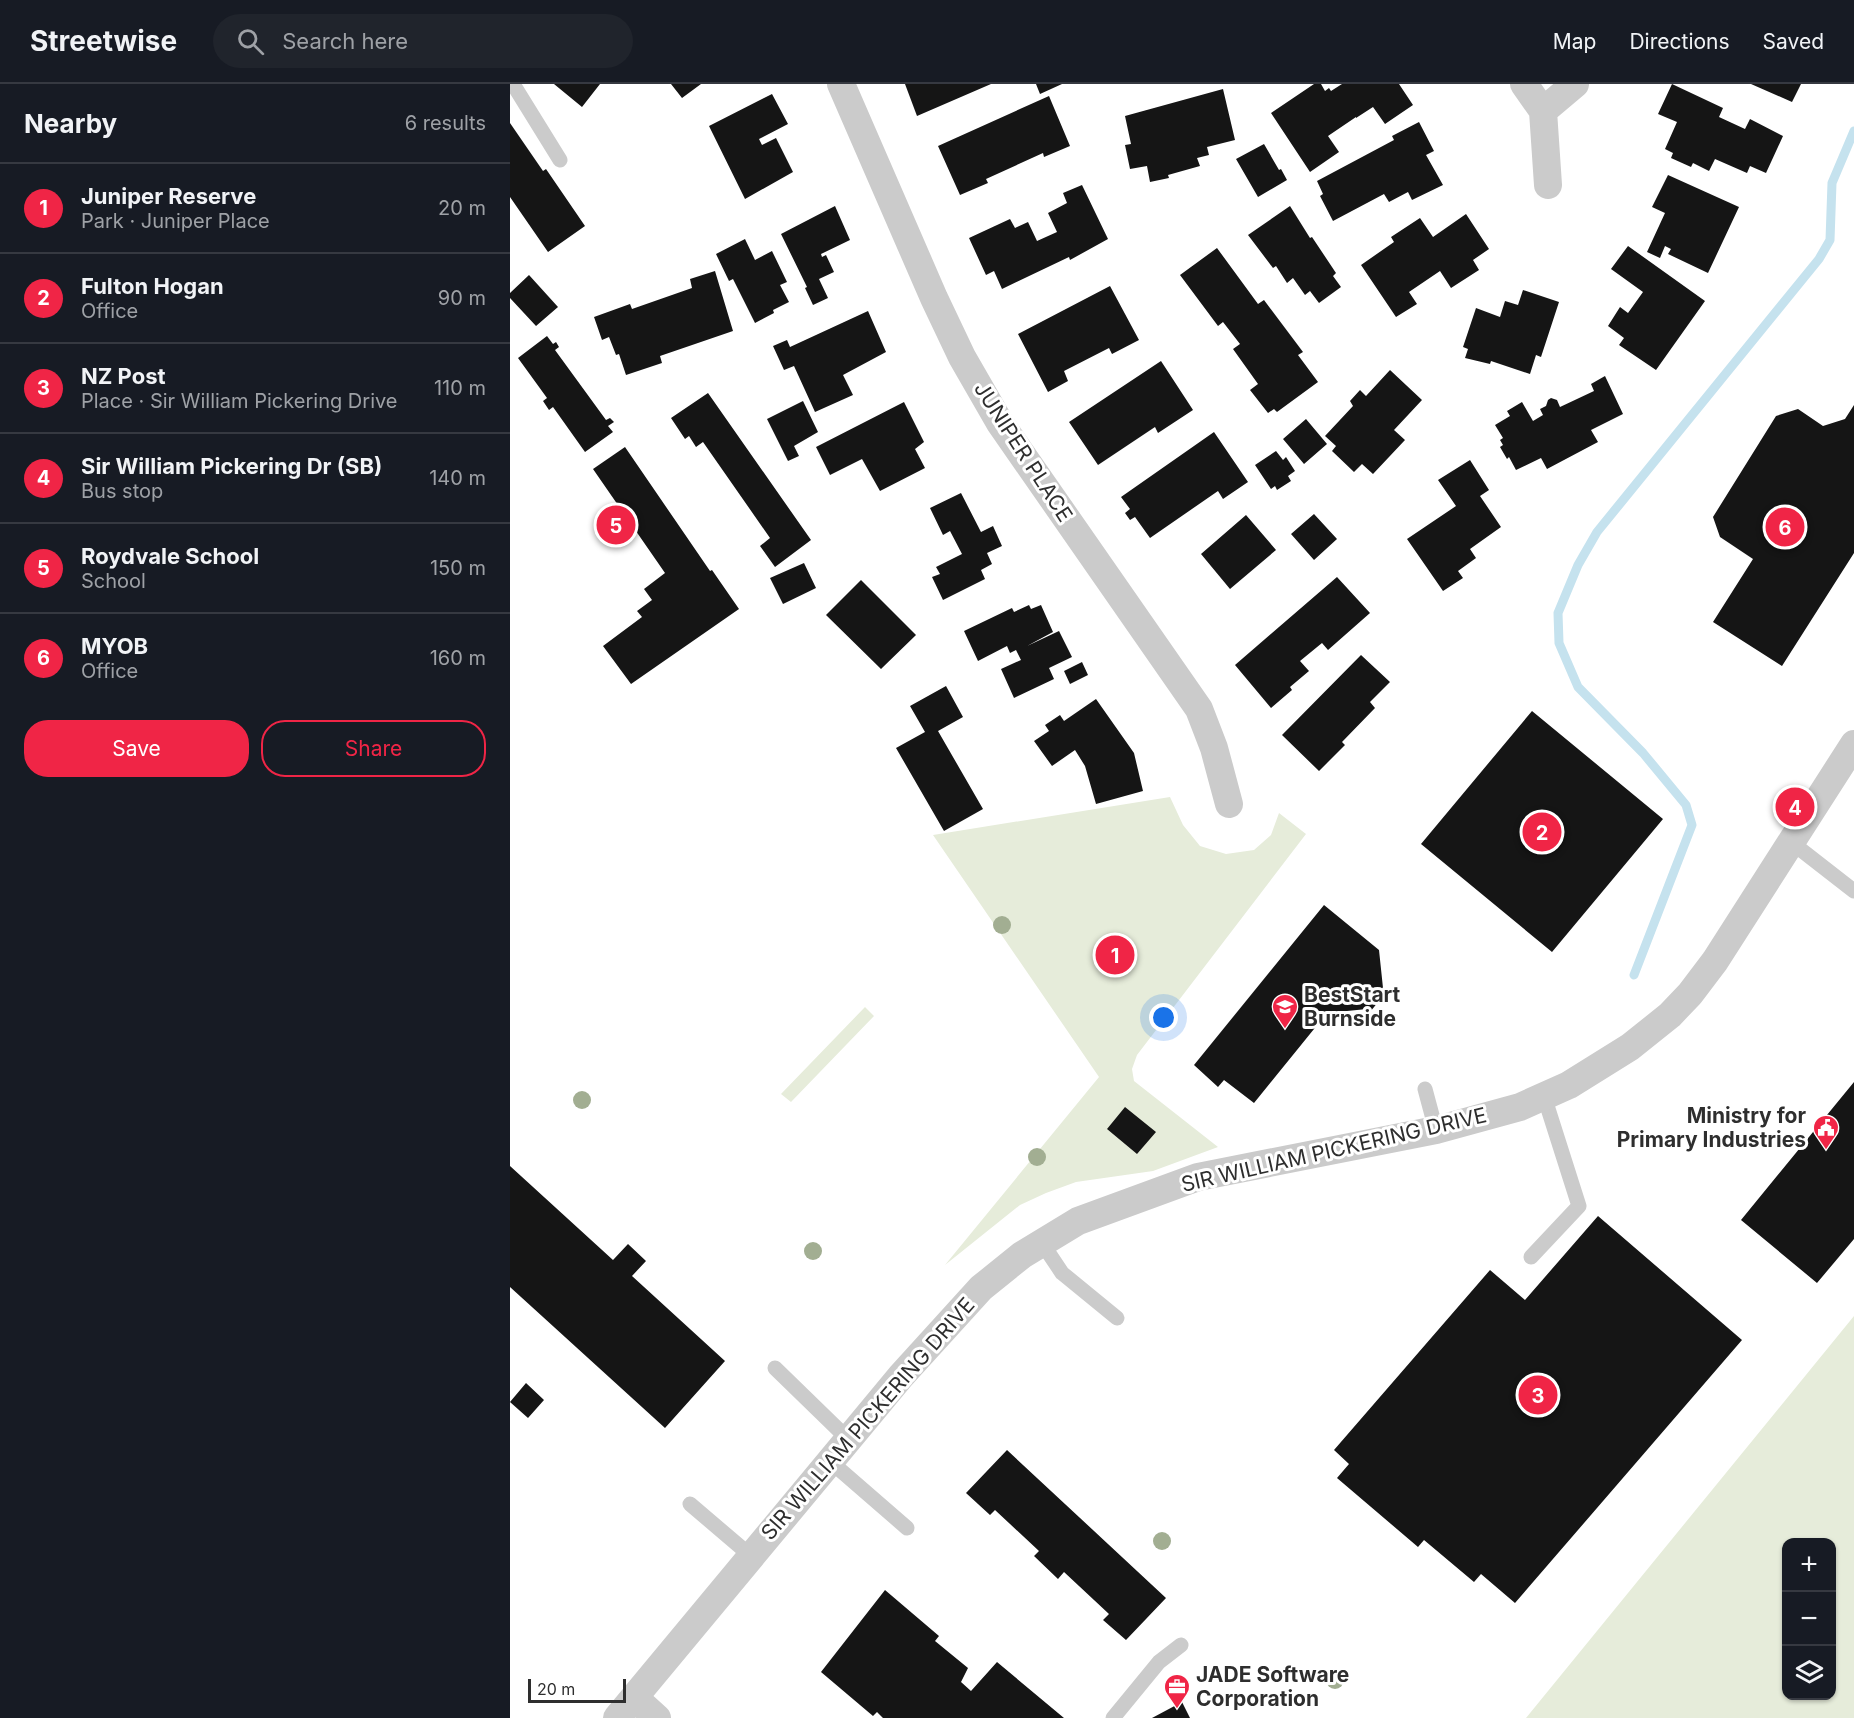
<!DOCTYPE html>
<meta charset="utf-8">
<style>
:root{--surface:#171b24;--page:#20242c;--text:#f1f3f6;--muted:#9ea1a6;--line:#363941;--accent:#f02546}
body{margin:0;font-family:Inter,sans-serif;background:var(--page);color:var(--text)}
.controls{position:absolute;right:18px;bottom:18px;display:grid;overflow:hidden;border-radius:12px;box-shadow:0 2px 4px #0004}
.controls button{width:54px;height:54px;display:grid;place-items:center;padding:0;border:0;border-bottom:2px solid var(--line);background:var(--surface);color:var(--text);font:30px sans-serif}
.scale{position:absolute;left:18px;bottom:15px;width:98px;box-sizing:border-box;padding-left:6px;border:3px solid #2e2e2e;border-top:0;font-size:16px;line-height:21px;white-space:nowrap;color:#2e2e2e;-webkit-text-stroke:4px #fff;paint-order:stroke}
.you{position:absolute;left:654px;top:934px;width:21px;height:21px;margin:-15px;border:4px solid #fff;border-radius:50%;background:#1a73e8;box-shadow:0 0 0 9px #1a73e833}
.badge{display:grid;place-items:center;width:39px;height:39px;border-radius:50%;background:var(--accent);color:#fff;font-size:20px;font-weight:700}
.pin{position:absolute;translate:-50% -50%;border:3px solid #fff;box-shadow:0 2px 6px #0006}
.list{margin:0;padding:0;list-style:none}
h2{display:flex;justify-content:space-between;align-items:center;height:78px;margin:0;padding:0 24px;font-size:26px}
h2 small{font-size:20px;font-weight:400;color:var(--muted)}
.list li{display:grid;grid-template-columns:39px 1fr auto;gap:18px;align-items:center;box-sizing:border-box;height:90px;padding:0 24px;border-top:2px solid var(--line)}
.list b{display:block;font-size:22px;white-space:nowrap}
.list p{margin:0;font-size:20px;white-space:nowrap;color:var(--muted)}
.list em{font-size:20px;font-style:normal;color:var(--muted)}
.actions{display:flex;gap:12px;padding:18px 24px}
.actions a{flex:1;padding:14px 0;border:2px solid var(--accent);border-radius:24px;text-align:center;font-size:21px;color:var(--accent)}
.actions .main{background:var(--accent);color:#fff}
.icon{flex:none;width:33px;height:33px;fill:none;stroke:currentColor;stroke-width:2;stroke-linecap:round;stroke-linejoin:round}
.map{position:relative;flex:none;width:1344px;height:1634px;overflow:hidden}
header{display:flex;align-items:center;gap:36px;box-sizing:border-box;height:84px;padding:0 30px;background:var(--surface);border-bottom:2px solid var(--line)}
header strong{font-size:28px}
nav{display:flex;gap:33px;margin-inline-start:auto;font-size:21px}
.search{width:420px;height:54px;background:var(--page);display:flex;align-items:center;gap:15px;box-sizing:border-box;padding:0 21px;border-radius:33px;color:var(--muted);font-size:22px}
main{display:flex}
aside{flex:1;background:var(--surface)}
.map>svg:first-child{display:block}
</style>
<header>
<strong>Streetwise</strong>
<div class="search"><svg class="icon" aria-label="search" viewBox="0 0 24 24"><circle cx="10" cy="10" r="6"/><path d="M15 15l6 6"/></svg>Search here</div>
<nav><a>Map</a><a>Directions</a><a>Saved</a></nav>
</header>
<main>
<aside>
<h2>Nearby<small>6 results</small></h2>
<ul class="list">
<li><span class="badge">1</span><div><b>Juniper Reserve</b><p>Park · Juniper Place</p></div><em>20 m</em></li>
<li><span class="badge">2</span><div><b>Fulton Hogan</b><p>Office</p></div><em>90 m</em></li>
<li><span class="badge">3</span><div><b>NZ Post</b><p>Place · Sir William Pickering Drive</p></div><em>110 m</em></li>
<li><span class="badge">4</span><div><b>Sir William Pickering Dr (SB)</b><p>Bus stop</p></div><em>140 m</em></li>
<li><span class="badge">5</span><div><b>Roydvale School</b><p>School</p></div><em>150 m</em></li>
<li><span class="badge">6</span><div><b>MYOB</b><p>Office</p></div><em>160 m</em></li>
</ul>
<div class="actions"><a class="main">Save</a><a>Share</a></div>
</aside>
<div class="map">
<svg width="1344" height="1634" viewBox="0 0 1344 1634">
<rect width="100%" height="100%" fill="#fff"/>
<!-- green -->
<path fill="#e6ecda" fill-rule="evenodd" d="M660,713L673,741L690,762L716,770L744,766L761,751L769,729L796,750L627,971L622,985L624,997L708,1063L643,1087L566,1098L536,1109L510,1121L435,1181L589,993L423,751Z
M355,923L364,932L281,1018L271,1010Z
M1344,1232V1634H1016ZM1276,1458H1322V1612H1276Z"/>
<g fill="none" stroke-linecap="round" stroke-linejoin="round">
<!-- stream -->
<path stroke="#c5e2ee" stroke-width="9" d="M1124,891L1182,741L1176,721L1133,669L1068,603L1049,559L1048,529L1068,481L1087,448L1309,175L1320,156L1322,99L1344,47"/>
</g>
<!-- building -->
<path fill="#151515" d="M44,0H90L72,23Z
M161,0H191L172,14Z
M395,0H481L407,32Z
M526,0H552L530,10Z
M804,0H811L815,7L819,4L821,7L832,0H889L903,21L875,40L863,23L846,34V33L818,52L829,68L800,88L761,29Z
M1162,0L1213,24L1209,33L1235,45L1240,35L1273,52L1256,89L1240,82L1237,89L1205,75L1199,87L1183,79L1181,83L1161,74L1163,69L1155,65L1167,38L1148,30Z
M1241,0H1291L1282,18Z
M713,5L725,56L697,63L699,71L687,74L690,82L658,91L659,94L640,98L637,82L620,85L615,61L621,60L615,32Z
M262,10L278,40L249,55L252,61L266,54L283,88L235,115L199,42Z
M539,12L560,62L534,73L533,69L476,95L478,99L450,111L428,62Z
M909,38L924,67L916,71L933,101L902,116L898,108L879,118L874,110L823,137L810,112L813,110L807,97L884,56L882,52Z
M0,39L33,87L36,85L75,142L38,168L0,113Z
M754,60L769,86L771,85L777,96L748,113L726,75Z
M1158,91L1229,123L1198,189L1158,170L1161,165L1155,162L1150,174L1137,168L1155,129L1142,123Z
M572,101L598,155L560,176L559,173L492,205L484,187L476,191L459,154L500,135L505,144L518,138L527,157L547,148L538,129L557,119L553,109Z
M325,122L340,156L311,170L312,173L316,171L324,188L309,195L318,214L303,221L295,204L297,203L271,150Z
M780,122L800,154L802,153L826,189L823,192L831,203L809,219L800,207L795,211L783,194L777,199L766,182L763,184L738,151Z
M956,130L979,165L963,176L969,186L941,204L930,187L899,208L907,220L886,233L851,181L884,158L881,153L910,134L923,153Z
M235,155L245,176L262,167L277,198L270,201L279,218L263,226L264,229L245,239L223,195L219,197L206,170Z
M1118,162L1195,217L1146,286L1109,261L1114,254L1098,242L1110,223L1118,229L1133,208L1101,185Z
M707,164L748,220L754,216L793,268L788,271L808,298L767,328L764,325L758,329L740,306L748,300L723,265L730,260L713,238L708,242L670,191Z
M205,187L223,247L150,272L152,279L116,291L109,270L106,271L99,253L92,256L84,233L120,220L122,225L182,204L180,195Z
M19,191L48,223L26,242L0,214V209Z
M600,202L629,256L602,270L599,264L554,287L558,297L538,308L508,250Z
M1013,206L1049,218L1031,273L1026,271L1020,290L981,277L980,280L955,274L958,265L953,263L966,224L990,233L995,217L1008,221Z
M358,227L376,268L333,291L343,311L305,328L284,282L274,286L263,262L277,256L280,263Z
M37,252L43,260L46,258L49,263L45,266L96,336L100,334L104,338L98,342L103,348L75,368L43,323L39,326L33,317L37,314L8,274Z
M651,277L683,326L648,349L645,343L588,381L559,338Z
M880,286L912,316L884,346L895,356L863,390L852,380L844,388L822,367L826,362L815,352L843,322L840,317L850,306L856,312Z
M1095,292L1113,330L1081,346L1088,358L1037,385L1031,374L1006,386L999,373L997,375L990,363L993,361L990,356L993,354L985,341L1000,332L997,327L1012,318L1023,337L1033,331L1030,325L1036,322L1038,316L1041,314L1047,316L1050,323L1084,307L1081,300Z
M198,309L301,456L265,483L250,462L260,454L193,358L186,363L179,352L175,355L161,334Z
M293,317L308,348L284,362L289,372L278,377L257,335Z
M394,318L414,358L405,365L415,384L370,407L352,375L320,391L306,363Z
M1344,321V469L1272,582L1203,538L1243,475L1210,453L1203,433L1266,332L1288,325L1313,342L1335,335Z
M796,335L817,360L794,380L773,355Z
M704,348L738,398L713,415L708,407L640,454L625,433L620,436L615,429L620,425L611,413Z
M115,363L200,487L202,486L229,525L121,600L93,562L132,533L127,527L142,516L134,505L155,489L83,385Z
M766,367L773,376L776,373L785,387L778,392L781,397L767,406L765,402L761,405L745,381Z
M960,376L979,406L970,412L991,443L960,465L966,474L948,487L953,494L933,507L897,455L946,422L928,396Z
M451,409L471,448L483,442L492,462L477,469L482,480L471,486L475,495L433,516L422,493L430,490L426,483L452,470L440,447L433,451L420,424Z
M804,430L827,455L804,476L781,450Z
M736,431L766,466L720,505L691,470Z
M294,479L306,504L273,520L260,494Z
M827,493L860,529L818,566L812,559L790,577L799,587L780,603L782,606L761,624L725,581Z
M351,496L406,551L371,585L316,531Z
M519,521L521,525L531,521L543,548L517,562L549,547L562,573L539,584L544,595L504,614L491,585L511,576L506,566L500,569L497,562L468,577L454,547L502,524L504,528Z
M851,571L880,598L860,618L865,624L832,658L835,661L809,687L772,651Z
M572,578L578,591L560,600L554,587Z
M436,602L453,633L428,647L473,725L434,747L386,664L415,648L400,622Z
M586,615L624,669L633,707L586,720L575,682L565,666L542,682L524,657L539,647L535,641L550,631L554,637Z
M1022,627L1153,735L1042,868L911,760Z
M814,821L869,866L873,904L877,907L860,928L857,925L817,929L744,1019L714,996L708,1003L684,981Z
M1344,998V1155L1307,1199L1231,1136Z
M615,1023L646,1048L627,1070L597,1045Z
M0,1082L103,1176L118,1160L136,1177L122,1192L215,1277L155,1344L0,1203Z
M1088,1132L1232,1256L1005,1519L971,1490L964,1498L914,1456L908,1463L827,1394L839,1380L824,1366L980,1186L1015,1216Z
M16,1299L34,1316L18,1334L0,1318Z
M497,1366L656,1514L616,1556L593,1536L599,1530L554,1488L548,1495L524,1472L529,1467L485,1426L480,1431L456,1409Z
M375,1506L429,1552L425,1557L458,1584L451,1598L461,1607L487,1578L554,1634H373L367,1628L363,1632L311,1588Z
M672,1618L680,1634H642Z"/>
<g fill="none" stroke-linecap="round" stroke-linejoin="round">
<!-- service -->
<path stroke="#cbcbcb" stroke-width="15" d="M3,0L50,76
M1281,758L1344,807
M915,1005L926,1046
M532,1159L552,1189L607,1234
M1021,1173L1069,1122L1034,1012
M265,1284L339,1356
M321,1378L397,1444
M180,1420L241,1472
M603,1634L649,1578L671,1561"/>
<!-- minor -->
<path stroke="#cbcbcb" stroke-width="28" d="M331,0L424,214L452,273L490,339L689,625L704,664L719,720
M1014,0L1033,27L1038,101
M1033,27L1065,0
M125,1614L147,1634
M107,1634L391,1292L471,1204L512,1171L568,1137L688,1093L926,1046L1010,1023L1059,1001L1120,963L1160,931L1180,910L1205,877L1344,660"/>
</g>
<!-- trees -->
<g fill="#a2ae92">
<circle cx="492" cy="841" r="9"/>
<circle cx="72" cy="1016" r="9"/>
<circle cx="527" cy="1073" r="9"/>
<circle cx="303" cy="1167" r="9"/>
<circle cx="652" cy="1457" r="9"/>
<circle cx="825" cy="1596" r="9"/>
</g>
<!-- icons -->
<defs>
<symbol id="school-pin" viewBox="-11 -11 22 30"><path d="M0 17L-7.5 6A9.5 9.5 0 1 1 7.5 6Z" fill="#f02546" stroke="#fff"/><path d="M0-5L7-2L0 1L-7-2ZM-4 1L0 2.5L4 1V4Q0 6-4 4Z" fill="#fff"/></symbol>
<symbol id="civic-pin" viewBox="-11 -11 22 30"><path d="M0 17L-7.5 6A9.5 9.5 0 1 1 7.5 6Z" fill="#f02546" stroke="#fff"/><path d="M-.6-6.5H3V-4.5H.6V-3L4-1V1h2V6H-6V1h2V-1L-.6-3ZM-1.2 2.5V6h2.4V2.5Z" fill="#fff"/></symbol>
<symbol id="office-pin" viewBox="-11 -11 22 30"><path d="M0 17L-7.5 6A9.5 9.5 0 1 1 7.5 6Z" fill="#f02546" stroke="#fff"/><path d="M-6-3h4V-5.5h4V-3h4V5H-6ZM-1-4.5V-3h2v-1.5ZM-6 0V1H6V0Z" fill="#fff"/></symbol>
</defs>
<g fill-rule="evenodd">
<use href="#school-pin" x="760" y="908" width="30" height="40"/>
<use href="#civic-pin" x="1301" y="1029" width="30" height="40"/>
<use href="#office-pin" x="652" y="1588" width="30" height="40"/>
</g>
<g text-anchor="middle" stroke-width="6" stroke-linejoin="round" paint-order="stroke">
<!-- street labels -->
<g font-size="21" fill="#2e2e2e" stroke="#fff">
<text transform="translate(513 368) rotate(57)" y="7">JUNIPER PLACE</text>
<text transform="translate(824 1066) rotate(-13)" y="7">SIR WILLIAM PICKERING DRIVE</text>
<text transform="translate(358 1335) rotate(-49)" y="7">SIR WILLIAM PICKERING DRIVE</text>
</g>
<!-- poi labels -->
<g font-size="21" font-weight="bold" fill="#2e2e2e" stroke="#fff" text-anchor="start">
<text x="794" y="918">BestStart<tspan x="794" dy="24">Burnside</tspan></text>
<text x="1296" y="1039" text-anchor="end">Ministry for<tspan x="1296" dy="24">Primary Industries</tspan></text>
<text x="686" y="1598">JADE Software<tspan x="686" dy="24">Corporation</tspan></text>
</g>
</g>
</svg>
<div class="controls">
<button>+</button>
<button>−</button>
<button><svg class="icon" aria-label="layers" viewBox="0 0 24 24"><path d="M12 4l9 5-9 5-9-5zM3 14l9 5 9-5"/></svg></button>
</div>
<div class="scale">20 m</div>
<div class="you"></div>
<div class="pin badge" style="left:605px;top:871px">1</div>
<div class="pin badge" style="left:1032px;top:748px">2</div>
<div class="pin badge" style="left:1028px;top:1311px">3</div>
<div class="pin badge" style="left:1285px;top:723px">4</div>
<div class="pin badge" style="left:106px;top:441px">5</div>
<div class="pin badge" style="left:1275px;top:443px">6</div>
</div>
</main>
